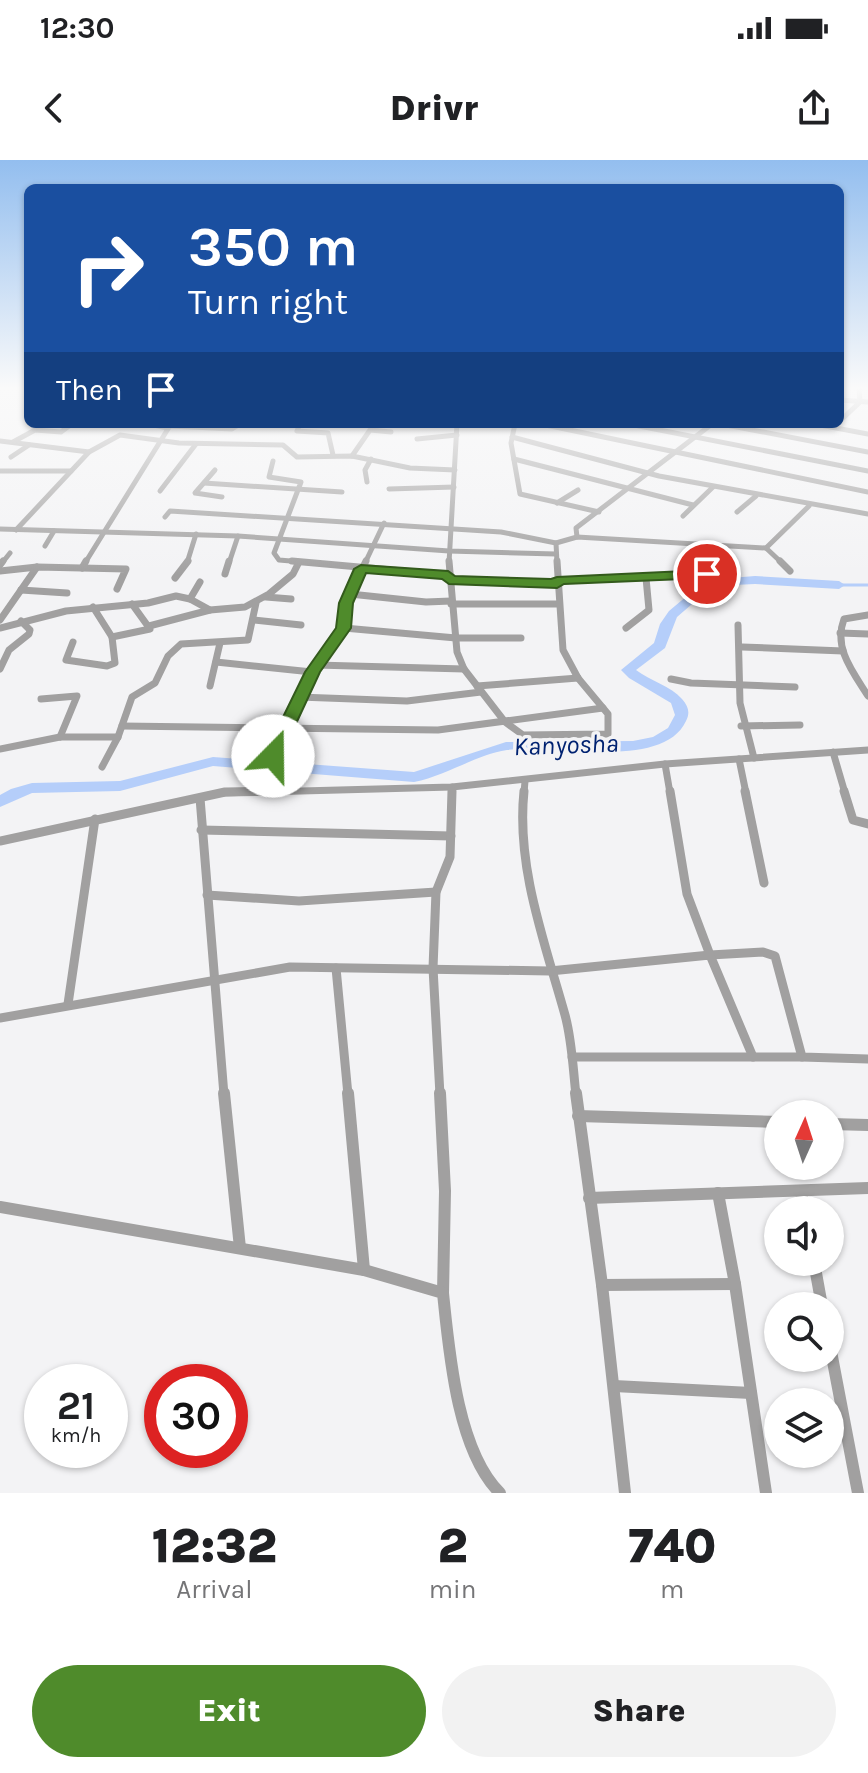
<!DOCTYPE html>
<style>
body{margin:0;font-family:Karla,sans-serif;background:#f2f2f2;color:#202124;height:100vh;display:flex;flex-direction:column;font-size:30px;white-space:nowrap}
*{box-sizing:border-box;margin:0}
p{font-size:26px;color:#757577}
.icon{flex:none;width:44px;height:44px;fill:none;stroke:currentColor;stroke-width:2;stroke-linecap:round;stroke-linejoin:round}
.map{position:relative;height:1333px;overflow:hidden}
.side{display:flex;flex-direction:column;background:#fff;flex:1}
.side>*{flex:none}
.top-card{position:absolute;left:24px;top:24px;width:820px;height:244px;border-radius:12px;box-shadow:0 2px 6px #0004;background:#1a4fa0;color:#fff;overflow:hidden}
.needle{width:52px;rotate:3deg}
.tools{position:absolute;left:764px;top:940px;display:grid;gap:16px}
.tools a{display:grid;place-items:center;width:80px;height:80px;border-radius:50%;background:#fff;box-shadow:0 2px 6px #0004;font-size:40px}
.speed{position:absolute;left:24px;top:1204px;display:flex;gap:16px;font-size:40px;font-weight:700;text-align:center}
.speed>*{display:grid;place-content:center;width:104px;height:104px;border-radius:50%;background:#fff;box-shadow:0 2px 6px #0004;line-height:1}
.speed small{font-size:20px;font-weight:400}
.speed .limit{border:12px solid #d22;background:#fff;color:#111}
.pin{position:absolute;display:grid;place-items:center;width:68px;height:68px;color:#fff;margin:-34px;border:4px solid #fff;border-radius:50%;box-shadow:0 2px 8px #0007}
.me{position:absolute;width:88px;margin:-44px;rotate:22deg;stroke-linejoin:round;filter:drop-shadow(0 0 6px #0008)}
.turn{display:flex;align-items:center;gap:28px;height:168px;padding:0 32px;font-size:36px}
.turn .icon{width:104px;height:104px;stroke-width:2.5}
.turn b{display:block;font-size:56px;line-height:68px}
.then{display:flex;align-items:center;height:76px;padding:0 32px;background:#0003;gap:16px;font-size:30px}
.eta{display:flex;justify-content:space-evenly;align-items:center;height:136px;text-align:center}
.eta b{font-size:48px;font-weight:800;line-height:56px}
.action{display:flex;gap:16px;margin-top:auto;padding:16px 32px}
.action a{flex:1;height:92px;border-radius:48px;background:#4f8b2b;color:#fff;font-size:32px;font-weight:800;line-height:92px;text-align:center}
.action a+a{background:#f2f2f2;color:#202124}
.status{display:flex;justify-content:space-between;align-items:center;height:56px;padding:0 40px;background:#fff;direction:ltr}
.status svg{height:22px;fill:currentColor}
header{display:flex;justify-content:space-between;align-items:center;height:104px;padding:0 32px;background:#fff;font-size:36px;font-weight:800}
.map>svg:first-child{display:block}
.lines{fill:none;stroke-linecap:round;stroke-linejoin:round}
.stream{stroke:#b5cefa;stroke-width:3}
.river{fill:#b5cefa;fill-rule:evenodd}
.minor-far3{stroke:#a1a0a0;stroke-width:5}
.minor-far2{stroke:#a1a0a0;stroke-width:7}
.minor-far1{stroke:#a1a0a0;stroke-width:9}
.minor{stroke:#a1a0a0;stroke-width:12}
.route{fill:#4f8b2b;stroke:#335a1c;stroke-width:2}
.labels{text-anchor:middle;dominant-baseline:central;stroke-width:7;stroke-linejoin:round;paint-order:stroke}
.water-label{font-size:26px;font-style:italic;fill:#002271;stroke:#f3f3f5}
</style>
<div class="status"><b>12:30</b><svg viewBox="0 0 49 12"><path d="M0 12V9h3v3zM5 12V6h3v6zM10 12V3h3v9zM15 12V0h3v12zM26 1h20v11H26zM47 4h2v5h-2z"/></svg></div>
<header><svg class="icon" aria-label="back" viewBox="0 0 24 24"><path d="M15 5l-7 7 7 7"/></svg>Drivr<svg class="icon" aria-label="share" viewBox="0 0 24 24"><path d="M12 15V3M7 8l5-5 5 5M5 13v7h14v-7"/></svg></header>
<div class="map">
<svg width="868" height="1333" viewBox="0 0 868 1333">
<rect width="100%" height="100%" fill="#f3f3f5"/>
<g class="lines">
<path class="stream" d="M 839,425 L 868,425"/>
<path class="river" d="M 755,416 L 839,421 L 845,425 L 839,429 L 755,424 L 713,426 L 677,457 L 665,488 L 636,510 C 650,521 671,526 682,539 C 689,547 690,553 686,561 C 663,611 552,584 507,590 C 475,595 446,616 414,622 L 213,606 L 120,631 L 32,633 L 0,647 L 0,635 L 11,629 L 32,623 L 120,621 L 213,597 L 414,612 L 506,582 L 633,581 L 653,577 L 668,568 L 675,555 L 671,543 L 629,518 L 621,510 L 654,483 L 660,464 L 669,451 L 706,420 Z"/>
<g class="minor-far3">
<path d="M 840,240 L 868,242"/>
<path d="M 840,261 L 860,242 L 859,228"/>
<path d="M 149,264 L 168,268"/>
<path d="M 300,264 L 297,271 L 328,273 L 333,295"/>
<path d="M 515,264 L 511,283 L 520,334 L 599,352"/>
<path d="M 541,264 L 868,332"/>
<path d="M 629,264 L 868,311"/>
<path d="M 721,264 L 868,292"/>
<path d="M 815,264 L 868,274"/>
<path d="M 170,266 L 232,269 L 240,264"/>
<path d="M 512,277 L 659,316 L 868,354"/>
<path d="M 417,279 L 457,275"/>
<path d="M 0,281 L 89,292"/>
<path d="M 13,282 L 35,270 L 61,272 L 69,266"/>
<path d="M 352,296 L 370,270 L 391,272"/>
<path d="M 11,297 L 29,285"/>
<path d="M 514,299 L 693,345"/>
<path d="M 273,301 L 269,317 L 301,322 L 274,393 L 279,400 L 314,403"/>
<path d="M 215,310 L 195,333 L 222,337"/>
<path d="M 0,311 L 71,311"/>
<path d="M 367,322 L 365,310 L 371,299"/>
<path d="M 204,323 L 342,332"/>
<path d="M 389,329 L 454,327"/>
<path d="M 160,331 L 196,284"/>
<path d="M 557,343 L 578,330"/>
<path d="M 737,352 L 756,336"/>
<path d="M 683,356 L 713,327"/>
<path d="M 165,357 L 170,351 L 501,372 L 556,383"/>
<path d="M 0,369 L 238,376 L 449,391 L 556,394"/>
<path d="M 16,370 L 89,292 L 120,275 L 179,283 L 283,285 L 297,297 L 352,296 L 410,308 L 455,310"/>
<path d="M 577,377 L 576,368 L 712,264"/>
<path d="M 706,383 L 707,403"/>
<path d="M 45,386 L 54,371"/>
<path d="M 2,403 L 10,393"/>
<path d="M 85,403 L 171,264"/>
<path d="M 187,403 L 196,374"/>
<path d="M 229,403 L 238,376"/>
<path d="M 365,403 L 384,363"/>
<path d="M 449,403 L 457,264"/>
<path d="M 557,403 L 556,383 L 577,377 L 766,388"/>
<path d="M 782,403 L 766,388 L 809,346"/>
</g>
<g class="minor-far2">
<path d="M 292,401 L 448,415"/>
<path d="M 449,401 L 457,492 L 464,509 L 505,562 L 523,575 L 608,574 L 608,554 L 603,548"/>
<path d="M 780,401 L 790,411"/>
<path d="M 0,405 L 3,401"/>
<path d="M 82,408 L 86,401"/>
<path d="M 0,411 L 37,407 L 126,409 L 117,429"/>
<path d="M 225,414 L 229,401"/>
<path d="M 175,418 L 188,401"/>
<path d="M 449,420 L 557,424"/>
<path d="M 557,421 L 704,415 L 708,412 L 707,401"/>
<path d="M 21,430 L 67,433"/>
<path d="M 350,434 L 426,442 L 451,441"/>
<path d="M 266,437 L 291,439"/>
<path d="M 190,439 L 200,422"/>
<path d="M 451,444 L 559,444"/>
<path d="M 868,455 L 844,459 C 833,488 853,512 868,536"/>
<path d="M 0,460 L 37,407"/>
<path d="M 253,460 L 301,465"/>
<path d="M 738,465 L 740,543 L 754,598"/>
<path d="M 149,466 L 210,450"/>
<path d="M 0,468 L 66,451 L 148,443 L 176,436 L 190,439 L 210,450 L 245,447 L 269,434 L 293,414 L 298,404"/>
<path d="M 344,468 L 456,478 L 521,478"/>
<path d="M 626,468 L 649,450 L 646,418"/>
<path d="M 840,473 L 868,474"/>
<path d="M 112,477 L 150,469 L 132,444"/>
<path d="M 73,482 L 66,500 L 107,506 L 115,503 L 112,477 L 93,447"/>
<path d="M 742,487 L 843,491"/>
<path d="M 216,502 L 312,512"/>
<path d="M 316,505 L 464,509"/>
<path d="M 0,509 L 9,490 L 29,474 L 30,470 L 21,461"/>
<path d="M 671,519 L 691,523 L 795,527"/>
<path d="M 210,526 L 220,483"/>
<path d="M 477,526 L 578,518"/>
<path d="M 299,537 L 407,541 L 481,532"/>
<path d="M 41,539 L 77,536 L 60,577"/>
<path d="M 122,566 L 438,570 L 603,548 L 578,518 L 563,490 L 557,401"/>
<path d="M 741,566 L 800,565"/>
<path d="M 0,589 L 60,577 L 118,577"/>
<path d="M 833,592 L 845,633"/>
<path d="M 273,596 L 316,505 L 344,468 L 350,434 L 366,401"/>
<path d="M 739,599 L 746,633"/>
<path d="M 665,604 L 670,633"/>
<path d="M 102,607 L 118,577 L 132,537 L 155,523 L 168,496 L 181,484 L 248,480 L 256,443"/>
<path d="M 222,633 L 452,627 L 665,604 L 868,590"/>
<path d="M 452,633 L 452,627"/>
<path d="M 524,633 L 525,621"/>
</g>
<g class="minor-far1">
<path d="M 524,631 C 516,707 545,783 565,855 C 572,880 573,909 576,935"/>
<path d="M 670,631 L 687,734 L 710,795 L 763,792 L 775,796 L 802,897 L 868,899"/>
<path d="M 745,631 L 764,723"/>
<path d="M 844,631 L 853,660 L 868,664"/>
<path d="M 200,638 L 224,935"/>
<path d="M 201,670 L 451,676"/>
<path d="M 0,681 L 225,632 L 284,631"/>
<path d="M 207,735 L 299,741 L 436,732"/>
<path d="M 336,808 L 348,935"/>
<path d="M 68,844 L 95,659"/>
<path d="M 0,858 L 290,807 L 550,811 L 710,795 L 753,897"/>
<path d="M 572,897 L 802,897"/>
<path d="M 440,935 L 433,808 L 436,732 L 450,697 L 452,631"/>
</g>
<g class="minor">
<path d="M 224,933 L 240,1088"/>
<path d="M 348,933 L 364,1110"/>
<path d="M 440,933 L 445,1031 L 443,1133"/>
<path d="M 576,933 L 602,1125 L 625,1333"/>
<path d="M 578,956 L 778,962"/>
<path d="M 830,964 L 868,965"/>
<path d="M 801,1031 L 804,1050"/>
<path d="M 718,1033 L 735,1124 L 766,1333"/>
<path d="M 589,1038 L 868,1028"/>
<path d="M 0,1047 L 364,1110 L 443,1133 C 449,1191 457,1291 500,1333"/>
<path d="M 814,1102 L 822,1146"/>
<path d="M 602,1125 L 735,1124"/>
<path d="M 830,1186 L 858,1333"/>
<path d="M 614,1226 L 751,1233"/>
</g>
</g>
<linearGradient id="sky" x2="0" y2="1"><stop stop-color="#93beef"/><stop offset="0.55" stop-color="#fafafa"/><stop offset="1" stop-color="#fafafa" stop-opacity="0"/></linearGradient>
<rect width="868" height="415" fill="url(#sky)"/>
<path class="route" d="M 361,405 L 448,411 L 455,416 L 551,419 L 557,417 L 707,410 L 714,414 L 707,418 L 564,424 L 557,428 L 449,424 L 442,419 L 366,413 L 353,443 L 351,468 L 320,512 L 281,596 L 279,600 L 267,600 L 264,596 L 305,512 L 336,468 L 339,443 L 354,409 Z"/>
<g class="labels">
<g class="water-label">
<text transform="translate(566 585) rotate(-2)">Kanyosha</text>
</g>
</g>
</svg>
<div class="tools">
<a><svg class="needle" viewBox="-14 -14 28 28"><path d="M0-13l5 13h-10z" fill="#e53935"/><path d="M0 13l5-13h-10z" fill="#757577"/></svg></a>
<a><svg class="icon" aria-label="sound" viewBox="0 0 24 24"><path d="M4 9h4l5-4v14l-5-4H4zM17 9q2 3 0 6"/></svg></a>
<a><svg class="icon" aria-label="search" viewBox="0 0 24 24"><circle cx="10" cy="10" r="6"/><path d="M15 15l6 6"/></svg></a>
<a><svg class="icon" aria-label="layers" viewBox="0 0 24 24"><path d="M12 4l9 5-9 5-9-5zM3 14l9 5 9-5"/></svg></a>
</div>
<div class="speed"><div>21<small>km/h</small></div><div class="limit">30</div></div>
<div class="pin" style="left:707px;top:414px;background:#d93025"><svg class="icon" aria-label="arrive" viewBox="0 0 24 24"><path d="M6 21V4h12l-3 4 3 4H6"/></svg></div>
<svg class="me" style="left:273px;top:596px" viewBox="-20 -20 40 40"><circle r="19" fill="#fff"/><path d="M0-13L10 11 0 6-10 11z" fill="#4f8b2b"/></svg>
<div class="top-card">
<div class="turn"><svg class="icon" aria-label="right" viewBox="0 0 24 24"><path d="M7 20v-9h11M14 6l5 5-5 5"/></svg><div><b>350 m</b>Turn right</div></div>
<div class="then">Then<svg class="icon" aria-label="arrive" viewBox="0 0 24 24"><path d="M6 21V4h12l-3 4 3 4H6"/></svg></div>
</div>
</div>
<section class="side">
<div class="eta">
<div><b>12:32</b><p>Arrival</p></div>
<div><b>2</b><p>min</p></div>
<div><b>740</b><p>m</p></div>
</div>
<div class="action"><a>Exit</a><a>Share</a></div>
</section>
